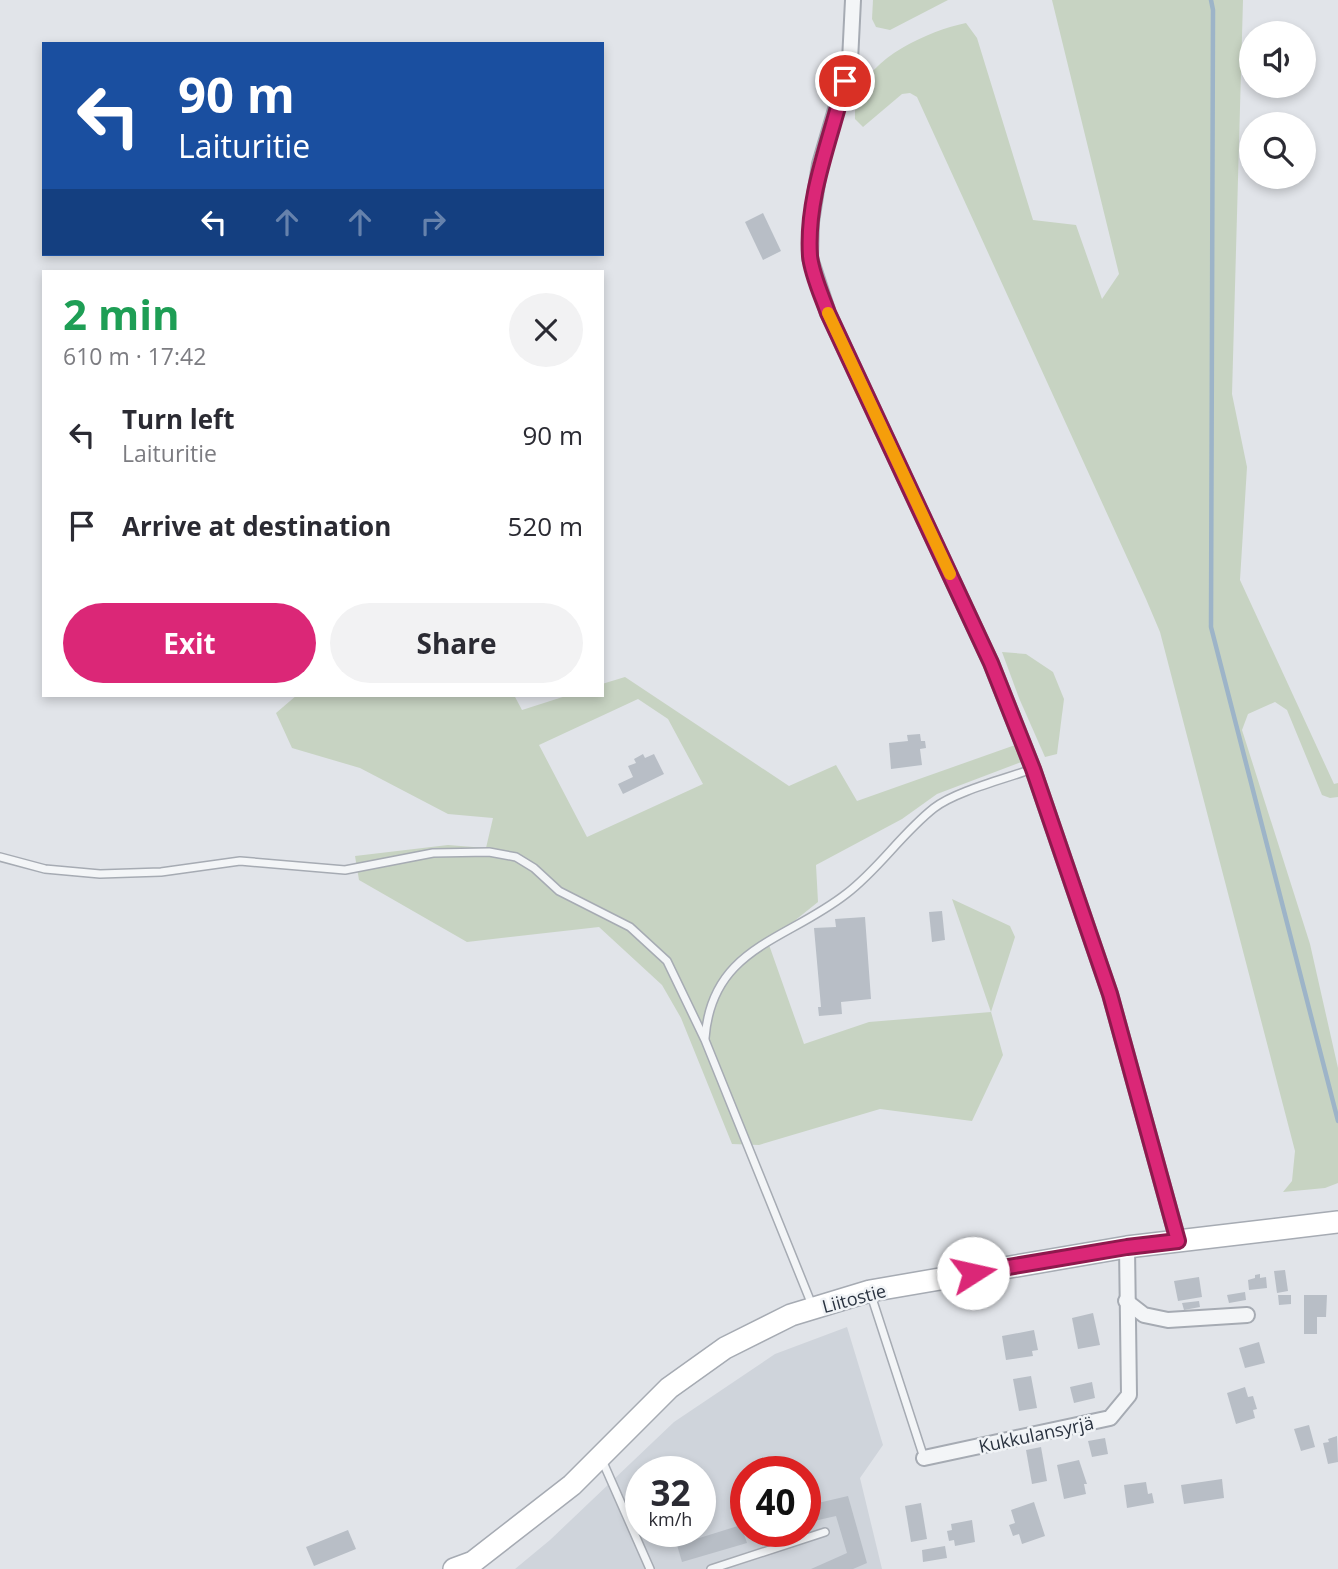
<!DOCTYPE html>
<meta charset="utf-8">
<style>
body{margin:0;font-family:"Open Sans",sans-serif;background:#f2f2f3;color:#2b2b33;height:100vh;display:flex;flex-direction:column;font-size:26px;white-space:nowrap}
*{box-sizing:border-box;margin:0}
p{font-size:23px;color:#7c7c81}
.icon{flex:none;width:38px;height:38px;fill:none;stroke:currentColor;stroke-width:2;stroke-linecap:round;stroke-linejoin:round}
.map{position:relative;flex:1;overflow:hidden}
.sheet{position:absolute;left:42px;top:270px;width:562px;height:427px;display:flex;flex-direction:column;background:#fff;border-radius:0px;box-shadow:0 4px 10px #0003}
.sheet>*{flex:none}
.banner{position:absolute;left:42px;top:42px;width:562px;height:214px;border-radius:0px;box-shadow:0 4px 10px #0003;background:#1a4fa0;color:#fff;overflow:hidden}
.tools{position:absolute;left:1239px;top:21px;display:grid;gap:14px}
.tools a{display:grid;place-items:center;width:77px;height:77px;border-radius:50%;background:#fff;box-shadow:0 4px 10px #0003;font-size:35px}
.speed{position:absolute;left:625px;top:1456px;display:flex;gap:14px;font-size:35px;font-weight:700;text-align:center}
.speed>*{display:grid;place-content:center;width:91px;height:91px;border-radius:50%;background:#fff;box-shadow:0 4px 10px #0003;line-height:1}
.speed small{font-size:18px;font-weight:400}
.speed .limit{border:10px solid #d22;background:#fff;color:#111}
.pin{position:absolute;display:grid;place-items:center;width:60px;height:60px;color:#fff;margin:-30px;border:4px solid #fff;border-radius:50%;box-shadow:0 2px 7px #0007}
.me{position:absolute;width:77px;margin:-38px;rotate:80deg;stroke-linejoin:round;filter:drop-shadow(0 0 5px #0008)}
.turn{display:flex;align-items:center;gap:24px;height:147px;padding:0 21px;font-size:32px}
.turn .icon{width:91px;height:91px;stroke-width:2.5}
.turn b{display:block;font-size:49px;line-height:60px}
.lanes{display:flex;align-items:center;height:66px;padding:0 21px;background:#0003;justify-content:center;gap:35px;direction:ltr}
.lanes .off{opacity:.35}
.round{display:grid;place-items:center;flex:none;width:74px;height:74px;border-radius:37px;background:#f2f2f3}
.headline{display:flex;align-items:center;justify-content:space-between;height:119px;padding:0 21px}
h1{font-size:42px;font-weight:700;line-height:52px;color:#1e9e55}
.action{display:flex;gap:14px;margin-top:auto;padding:14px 21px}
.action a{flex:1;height:80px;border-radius:42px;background:#db2777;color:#fff;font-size:28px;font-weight:700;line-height:80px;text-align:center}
.action a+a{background:#f2f2f3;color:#2b2b33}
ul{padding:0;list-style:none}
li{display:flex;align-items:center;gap:21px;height:91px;padding:0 21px}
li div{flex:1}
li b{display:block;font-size:26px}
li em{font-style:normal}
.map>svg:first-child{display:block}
.built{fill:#cfd4db;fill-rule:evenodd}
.green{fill:#c7d3c2;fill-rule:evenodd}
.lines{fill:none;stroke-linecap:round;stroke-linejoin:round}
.stream{stroke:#9db4c8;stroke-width:4.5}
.building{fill:#b8bec6}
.lane-casing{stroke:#a6abb3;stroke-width:10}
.street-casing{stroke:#a6abb3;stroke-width:18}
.secondary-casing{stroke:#a6abb3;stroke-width:24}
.lane{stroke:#f3f5f7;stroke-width:7}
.street{stroke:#f3f5f7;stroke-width:14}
.secondary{stroke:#fff;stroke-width:21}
.route-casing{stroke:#8e194d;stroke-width:18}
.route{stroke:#db2777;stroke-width:12}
.slow{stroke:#f59e0b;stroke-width:12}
.labels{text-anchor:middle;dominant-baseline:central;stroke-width:5;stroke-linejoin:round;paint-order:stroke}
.street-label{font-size:18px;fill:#2a3340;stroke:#f0f3f6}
</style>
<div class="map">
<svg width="1338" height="1569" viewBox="0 0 1338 1569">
<rect width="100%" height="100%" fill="#e1e4e9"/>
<path class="built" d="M 847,1327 L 883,1445 L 860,1478 L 882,1569 L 515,1569 L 550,1540 L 674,1422 L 775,1354 ZM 640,1472 L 700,1472 L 700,1531 L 640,1531 ZM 746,1472 L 805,1472 L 805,1531 L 746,1531 Z"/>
<g class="green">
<path d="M 873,0 L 948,0 L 890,30 L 876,27 L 872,19 Z"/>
<path d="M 1052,0 L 1243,0 L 1232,394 L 1247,467 L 1240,580 L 1334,784 L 1338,783 L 1338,797 L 1330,798 L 1322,795 L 1287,710 L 1275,702 L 1248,714 L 1242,730 L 1310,944 L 1338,1068 L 1338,1183 L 1325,1188 L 1283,1192 L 1292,1181 L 1295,1151 L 1160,632 L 1146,599 L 917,97 L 910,93 L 902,94 L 863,127 L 855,119 C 855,112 855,103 857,97 C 870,57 928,31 966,23 L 977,38 L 1033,220 L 1076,225 L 1102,299 L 1119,274 Z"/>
<path d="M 1002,652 L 1026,654 L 1053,672 L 1064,699 L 1057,754 L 1045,757 L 1019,698 Z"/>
<path d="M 625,677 L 789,786 L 836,765 L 857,801 L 1018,744 L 1024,761 L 937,794 L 902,819 L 816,865 L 818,902 L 768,942 L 804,1044 L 869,1022 L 991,1012 L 952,899 L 1010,926 L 1015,937 L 991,1012 L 1003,1055 L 972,1121 L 880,1109 L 759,1145 L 732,1144 L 681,1018 L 662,985 L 599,927 L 467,942 L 359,880 L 355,856 L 448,845 L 486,848 L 493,818 L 448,814 L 360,768 L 292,748 L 276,713 L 297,695 L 514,695 L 522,710 L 569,695 L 602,695 L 602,684 ZM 638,699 L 668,719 L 703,784 L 587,837 L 539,745 Z"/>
</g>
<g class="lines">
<path class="stream" d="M 1211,0 L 1213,10 L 1211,627 L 1338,1121"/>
</g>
<g class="building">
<path d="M 763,213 L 781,251 L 763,260 L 745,222 Z"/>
<path d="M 920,734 L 921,741 L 925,741 L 926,748 L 920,749 L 922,765 L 891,769 L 889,743 L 908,741 L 907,735 Z"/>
<path d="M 643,754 L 645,758 L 654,754 L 664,774 L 623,794 L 618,784 L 633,777 L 628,766 L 636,763 L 634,759 Z"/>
<path d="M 942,911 L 945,940 L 932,942 L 929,912 Z"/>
<path d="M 865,917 L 871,999 L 841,1002 L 842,1014 L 819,1016 L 818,1007 L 821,1007 L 814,928 L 836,927 L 835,919 Z"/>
<path d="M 1285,1270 L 1288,1291 L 1277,1293 L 1274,1271 Z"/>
<path d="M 1260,1274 L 1260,1278 L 1266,1277 L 1267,1288 L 1249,1290 L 1248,1280 L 1255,1278 L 1255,1275 Z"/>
<path d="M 1199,1277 L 1202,1297 L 1178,1301 L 1174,1281 Z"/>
<path d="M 1245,1292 L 1246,1300 L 1229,1303 L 1227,1295 Z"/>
<path d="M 1278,1295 L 1291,1295 L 1291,1304 L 1279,1305 Z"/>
<path d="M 1304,1295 L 1327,1295 L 1326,1317 L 1317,1317 L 1317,1334 L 1304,1334 Z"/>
<path d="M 1199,1301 L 1200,1307 L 1184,1310 L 1182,1303 Z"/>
<path d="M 1093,1313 L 1100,1345 L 1078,1349 L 1072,1318 Z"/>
<path d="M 1034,1330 L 1038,1350 L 1032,1351 L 1033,1356 L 1006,1360 L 1002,1336 Z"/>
<path d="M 1259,1342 L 1265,1363 L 1245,1368 L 1239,1348 Z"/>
<path d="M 1031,1376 L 1037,1408 L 1019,1411 L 1013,1379 Z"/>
<path d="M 1092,1382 L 1095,1398 L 1074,1403 L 1070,1387 Z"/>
<path d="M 1245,1387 L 1248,1397 L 1253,1396 L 1257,1409 L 1253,1410 L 1255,1418 L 1236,1424 L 1227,1393 Z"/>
<path d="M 1309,1425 L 1315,1447 L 1301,1451 L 1294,1429 Z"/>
<path d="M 1337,1436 L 1338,1462 L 1328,1464 L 1323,1443 L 1329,1442 L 1328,1439 Z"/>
<path d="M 1105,1438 L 1108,1454 L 1092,1457 L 1088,1441 Z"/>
<path d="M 1041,1447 L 1047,1481 L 1032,1484 L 1026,1450 Z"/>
<path d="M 1079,1460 L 1087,1484 L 1084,1484 L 1086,1494 L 1064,1499 L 1057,1465 Z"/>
<path d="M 1222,1479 L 1224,1498 L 1184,1504 L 1181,1485 Z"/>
<path d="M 1146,1482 L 1148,1494 L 1152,1493 L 1154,1503 L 1127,1508 L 1124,1485 Z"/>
<path d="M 848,1496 L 867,1563 L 853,1569 L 811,1569 L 847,1553 L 836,1516 L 805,1523 L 805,1506 Z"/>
<path d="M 1034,1502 L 1045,1536 L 1022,1544 L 1019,1534 L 1013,1536 L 1009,1525 L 1015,1523 L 1011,1510 Z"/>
<path d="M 921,1503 L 927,1539 L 911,1542 L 905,1506 Z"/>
<path d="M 972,1520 L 975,1542 L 955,1546 L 954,1540 L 949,1541 L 947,1531 L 952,1530 L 951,1524 Z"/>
<path d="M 741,1525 L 747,1543 L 682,1562 L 677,1545 Z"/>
<path d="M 348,1530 L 356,1549 L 314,1566 L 306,1547 Z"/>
<path d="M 746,1531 L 768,1531 L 768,1532 L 747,1537 Z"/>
<path d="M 945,1546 L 947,1558 L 923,1562 L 922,1550 Z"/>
</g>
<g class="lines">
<g class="lane-casing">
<g id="lane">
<path d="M 0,857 L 45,869 L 100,874 L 161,872 L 240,861 L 345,870 L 433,853 L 489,852 L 516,857 L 534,868 L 559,891 L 630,927 L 667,961 L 705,1040 L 812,1305"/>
<path d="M 705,1038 C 712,947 786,941 846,894 C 879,869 901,834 934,808 C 956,791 1005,779 1032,769"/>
<path d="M 870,1292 L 924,1458"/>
<path d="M 602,1460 L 650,1569"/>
<path d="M 711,1569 L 825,1532"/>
</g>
</g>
<g class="street-casing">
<g id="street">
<path d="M 853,0 L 850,61 L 820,164 L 811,222 L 810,258 L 828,313 L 991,663 L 1033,769 L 1110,994 L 1178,1241"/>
<path d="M 1126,1301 L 1144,1315 L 1168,1320 L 1247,1315"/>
<path d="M 924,1458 L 1110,1418 L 1129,1395 L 1127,1247"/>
</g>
</g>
<g class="secondary-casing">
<path id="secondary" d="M 454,1569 L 473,1562 L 572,1485 L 669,1388 L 725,1348 L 791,1315 L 870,1291 L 1127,1247 L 1338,1222"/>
</g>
<use href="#lane" class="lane"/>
<use href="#street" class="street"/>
<use href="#secondary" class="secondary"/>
</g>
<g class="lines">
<g class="route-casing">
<path id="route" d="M 845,81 C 831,139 806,196 810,256 C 812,275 822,296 828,313 L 991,663 L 1033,769 L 1110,994 L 1178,1241 L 1127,1247 L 973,1273"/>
</g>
<use href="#route" class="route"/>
<path class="slow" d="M 828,313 L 950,574"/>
</g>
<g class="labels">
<g class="street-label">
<text transform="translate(854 1298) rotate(-15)">Liitostie</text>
<text transform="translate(1036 1434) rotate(-12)">Kukkulansyrjä</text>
</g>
</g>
</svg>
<div class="tools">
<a><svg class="icon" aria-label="sound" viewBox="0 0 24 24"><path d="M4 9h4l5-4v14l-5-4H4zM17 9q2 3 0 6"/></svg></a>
<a><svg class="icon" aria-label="search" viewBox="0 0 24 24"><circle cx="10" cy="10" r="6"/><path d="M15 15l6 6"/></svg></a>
</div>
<div class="speed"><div>32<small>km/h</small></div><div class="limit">40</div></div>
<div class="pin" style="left:845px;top:81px;background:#d93025"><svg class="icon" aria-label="arrive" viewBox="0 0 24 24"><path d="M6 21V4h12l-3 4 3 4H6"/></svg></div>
<svg class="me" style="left:973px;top:1273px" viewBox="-20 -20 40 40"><circle r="19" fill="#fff"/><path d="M0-13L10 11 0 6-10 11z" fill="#db2777"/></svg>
<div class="banner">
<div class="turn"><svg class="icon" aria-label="left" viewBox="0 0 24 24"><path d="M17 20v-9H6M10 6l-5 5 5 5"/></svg><div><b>90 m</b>Laituritie</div></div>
<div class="lanes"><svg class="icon" aria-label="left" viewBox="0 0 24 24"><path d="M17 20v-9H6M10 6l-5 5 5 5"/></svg><svg class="icon off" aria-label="ahead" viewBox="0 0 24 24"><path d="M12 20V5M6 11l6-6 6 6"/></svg><svg class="icon off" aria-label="ahead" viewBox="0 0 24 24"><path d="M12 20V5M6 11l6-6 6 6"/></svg><svg class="icon off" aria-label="right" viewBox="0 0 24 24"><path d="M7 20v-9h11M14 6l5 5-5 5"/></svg></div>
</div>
<section class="sheet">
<div class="headline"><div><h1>2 min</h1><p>610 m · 17:42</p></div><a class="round"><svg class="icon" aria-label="close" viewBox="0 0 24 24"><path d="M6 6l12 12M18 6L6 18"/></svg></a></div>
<ul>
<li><svg class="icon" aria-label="left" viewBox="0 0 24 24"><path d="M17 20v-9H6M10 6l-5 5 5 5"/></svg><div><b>Turn left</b><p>Laituritie</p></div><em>90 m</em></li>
<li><svg class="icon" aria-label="arrive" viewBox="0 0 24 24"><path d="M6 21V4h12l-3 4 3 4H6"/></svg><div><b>Arrive at destination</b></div><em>520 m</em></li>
</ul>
<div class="action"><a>Exit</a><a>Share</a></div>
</section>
</div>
